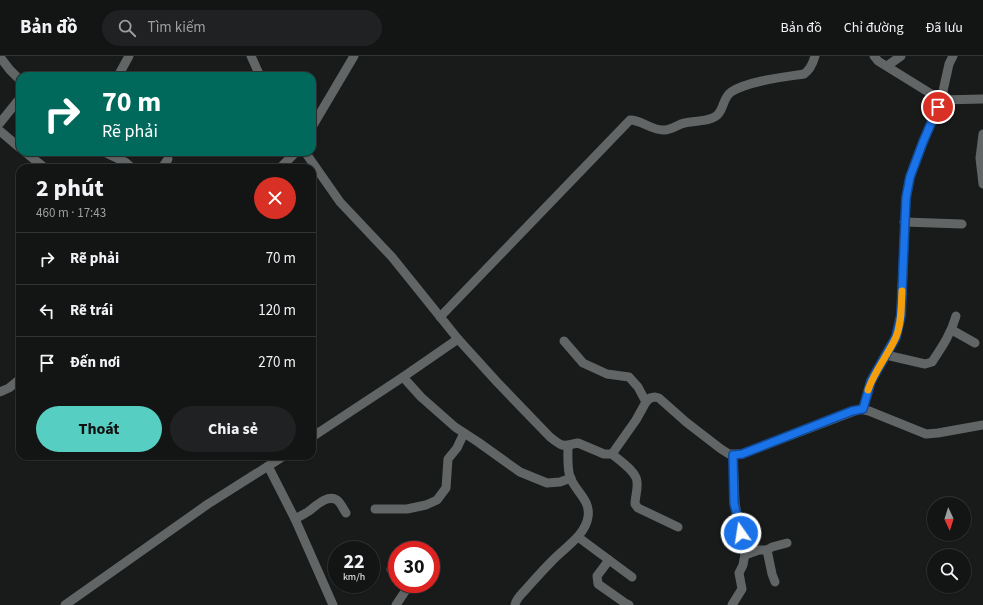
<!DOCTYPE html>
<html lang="vi">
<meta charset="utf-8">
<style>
body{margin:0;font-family:"Source Sans 3",sans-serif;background:#202122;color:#f1f3f6;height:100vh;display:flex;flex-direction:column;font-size:15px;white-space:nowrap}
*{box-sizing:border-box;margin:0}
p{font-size:13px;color:#9d9ea0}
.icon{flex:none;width:22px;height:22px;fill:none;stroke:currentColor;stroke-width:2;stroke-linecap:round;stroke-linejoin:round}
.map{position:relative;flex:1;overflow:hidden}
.details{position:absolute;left:16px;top:108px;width:300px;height:296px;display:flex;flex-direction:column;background:#131414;border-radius:12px;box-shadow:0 1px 3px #0004,0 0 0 1px #323334}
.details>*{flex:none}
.top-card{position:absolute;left:16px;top:16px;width:300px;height:84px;border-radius:12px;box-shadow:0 1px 3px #0004,0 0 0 1px #323334;background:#00695c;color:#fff;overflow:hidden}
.needle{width:26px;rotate:176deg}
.buttons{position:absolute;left:927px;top:441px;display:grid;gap:8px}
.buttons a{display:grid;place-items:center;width:44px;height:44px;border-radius:50%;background:#131414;box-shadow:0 1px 3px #0004,0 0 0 1px #323334;font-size:20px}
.speed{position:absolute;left:328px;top:485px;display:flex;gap:8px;font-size:20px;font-weight:700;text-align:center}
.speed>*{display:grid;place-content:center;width:52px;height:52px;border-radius:50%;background:#131414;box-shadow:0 1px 3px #0004,0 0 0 1px #323334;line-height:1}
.speed small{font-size:10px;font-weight:400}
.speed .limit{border:6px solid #d22;background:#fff;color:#111}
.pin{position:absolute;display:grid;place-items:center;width:34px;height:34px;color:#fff;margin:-17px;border:2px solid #fff;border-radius:50%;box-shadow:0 1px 4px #0007}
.me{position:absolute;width:44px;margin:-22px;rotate:347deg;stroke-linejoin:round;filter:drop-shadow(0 0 3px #0008)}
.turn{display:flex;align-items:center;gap:14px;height:84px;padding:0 20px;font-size:18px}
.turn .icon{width:52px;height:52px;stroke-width:2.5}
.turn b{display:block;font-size:28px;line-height:34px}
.round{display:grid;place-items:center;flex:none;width:42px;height:42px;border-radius:21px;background:#202122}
.overview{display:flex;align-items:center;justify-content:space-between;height:68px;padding:0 20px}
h1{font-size:24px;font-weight:700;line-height:30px}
.cta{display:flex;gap:8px;margin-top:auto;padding:8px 20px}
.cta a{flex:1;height:46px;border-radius:24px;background:#57cec2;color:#111;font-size:16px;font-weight:700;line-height:46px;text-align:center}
.cta a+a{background:#202122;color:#f1f3f6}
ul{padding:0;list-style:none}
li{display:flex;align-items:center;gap:12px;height:52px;padding:0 20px;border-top:1px solid #323334}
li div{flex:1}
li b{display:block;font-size:15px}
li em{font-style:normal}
header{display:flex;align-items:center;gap:24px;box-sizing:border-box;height:56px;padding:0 20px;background:#131414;border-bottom:1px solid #323334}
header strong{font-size:19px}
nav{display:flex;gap:22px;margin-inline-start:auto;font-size:14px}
.search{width:280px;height:36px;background:#202122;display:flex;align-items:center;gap:10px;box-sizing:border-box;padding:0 14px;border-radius:22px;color:#9d9ea0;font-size:15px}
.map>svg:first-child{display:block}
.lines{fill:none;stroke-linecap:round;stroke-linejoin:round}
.street{stroke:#626565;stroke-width:9}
.route-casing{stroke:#114b97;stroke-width:10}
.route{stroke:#1a73e8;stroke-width:7}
.slow{stroke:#f59e0b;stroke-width:7}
</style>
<header>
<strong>Bản đồ</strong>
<div class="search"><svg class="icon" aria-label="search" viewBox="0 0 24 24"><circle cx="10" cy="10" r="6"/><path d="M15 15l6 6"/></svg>Tìm kiếm</div>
<nav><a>Bản đồ</a><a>Chỉ đường</a><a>Đã lưu</a></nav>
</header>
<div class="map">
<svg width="983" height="549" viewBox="0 0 983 549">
<rect width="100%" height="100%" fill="#191b1b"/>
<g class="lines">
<g class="street">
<path d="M 251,0 L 260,20"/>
<path d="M 874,0 L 878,5 L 941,44 L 949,8 L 953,0"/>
<path d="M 0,1 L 10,14 L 20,24"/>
<path d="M 887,10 L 901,0"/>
<path d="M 118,20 L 129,0"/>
<path d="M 0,67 L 20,42"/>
<path d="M 312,71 L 354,0"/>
<path d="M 0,75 L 20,92"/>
<path d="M 983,78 L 980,102 L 983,128"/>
<path d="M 25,96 L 45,112"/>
<path d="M 104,96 L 125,106 L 132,112"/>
<path d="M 305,96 L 340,146 L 392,201 L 458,283 L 497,326 L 550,381 C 564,392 562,390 578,387 L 604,398 L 612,398 L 636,364 L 646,346 L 650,342 L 655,341 L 659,342 L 686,366 L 721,393 L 729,398 L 742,398 L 860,353 L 869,355 L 926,378 L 938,377 L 983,369"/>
<path d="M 162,112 L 168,103"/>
<path d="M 280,112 L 296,96"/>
<path d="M 904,166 L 962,168"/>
<path d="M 440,261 L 630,64 C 642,64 652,75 664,74 C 671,74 676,70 681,68 C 691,64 713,67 719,57 C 724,51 723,42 731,36 C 748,25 784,21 804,18 C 810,14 813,7 815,0"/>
<path d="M 952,274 L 975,287"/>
<path d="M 564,285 L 583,307 L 607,318 L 629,321 L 638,331 L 646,346"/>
<path d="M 886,299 L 925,308 L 932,306 C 942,291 951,278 956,260"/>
<path d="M 403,321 L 421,341 L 455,371 L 478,386 L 520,416 L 547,427 L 560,426 L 571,422"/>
<path d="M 0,336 L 9,332 L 20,323"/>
<path d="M 863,353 L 871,325 L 896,281 L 901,259 L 906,142 L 910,121 L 923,86 L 941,44 L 983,43"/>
<path d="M 312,381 L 403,321 L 458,283"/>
<path d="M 612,398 C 619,404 637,416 637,426 C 638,433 635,441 635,448 L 638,452 L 678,471"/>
<path d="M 268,410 L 295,463 L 333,549"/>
<path d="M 375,453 L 407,453 L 426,449 L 437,444 L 446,432 L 448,403 L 457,392 L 464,377"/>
<path d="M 295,463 C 300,460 305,458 309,455 C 316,450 327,438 337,444 C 341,447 343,453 346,457"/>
<path d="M 578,481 L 632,521"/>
<path d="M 767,494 L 772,518 L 775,526"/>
<path d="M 745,499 L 759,494 L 767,494 L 772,491 L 787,487"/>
<path d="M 609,504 L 597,520 L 598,528 L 625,547 L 629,549"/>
<path d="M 391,513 L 397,517"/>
<path d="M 65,549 L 208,448 L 284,400"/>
<path d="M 396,549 L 410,528"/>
<path d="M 515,549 C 516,542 523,537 527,532 C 535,523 543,514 552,505 C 564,492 585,480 588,461 C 591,444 575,435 570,421 C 567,411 568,400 568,390"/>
<path d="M 732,549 L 742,533 L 739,517 L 743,509 L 745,498 L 735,447 L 733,399"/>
</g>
</g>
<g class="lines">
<g class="route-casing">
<path id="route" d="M 741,477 L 734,447 L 733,399 L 742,398 L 852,355 L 863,353 L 871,325 L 896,281 L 901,259 L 906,142 L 910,121 L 923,86 L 938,51"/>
</g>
<use href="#route" class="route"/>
<path class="slow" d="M 868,334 C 875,314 888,299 896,281 C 902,267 901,250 902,235"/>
</g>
</svg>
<div class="buttons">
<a><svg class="needle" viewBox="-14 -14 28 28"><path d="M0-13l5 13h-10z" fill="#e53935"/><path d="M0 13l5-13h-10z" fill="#9d9ea0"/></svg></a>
<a><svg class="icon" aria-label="search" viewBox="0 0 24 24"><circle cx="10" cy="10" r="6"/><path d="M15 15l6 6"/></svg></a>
</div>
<div class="speed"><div>22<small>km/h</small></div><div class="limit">30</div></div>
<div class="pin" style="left:938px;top:51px;background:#d93025"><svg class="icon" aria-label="arrive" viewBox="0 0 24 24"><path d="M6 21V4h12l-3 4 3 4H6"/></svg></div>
<svg class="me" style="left:741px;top:477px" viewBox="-20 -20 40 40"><circle r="17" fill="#1a73e8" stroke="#fff" stroke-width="3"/><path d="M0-11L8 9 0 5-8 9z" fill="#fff"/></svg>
<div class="top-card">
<div class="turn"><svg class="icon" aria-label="right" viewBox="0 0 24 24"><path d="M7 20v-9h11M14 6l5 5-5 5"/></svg><div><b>70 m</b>Rẽ phải</div></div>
</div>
<section class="details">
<div class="overview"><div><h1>2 phút</h1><p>460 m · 17:43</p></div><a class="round" style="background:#d93025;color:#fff"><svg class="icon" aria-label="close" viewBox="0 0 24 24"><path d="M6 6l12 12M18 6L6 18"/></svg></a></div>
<ul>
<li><svg class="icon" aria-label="right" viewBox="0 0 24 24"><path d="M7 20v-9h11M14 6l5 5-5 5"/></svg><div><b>Rẽ phải</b></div><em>70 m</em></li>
<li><svg class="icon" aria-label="left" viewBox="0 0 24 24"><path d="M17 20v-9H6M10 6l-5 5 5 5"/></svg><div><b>Rẽ trái</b></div><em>120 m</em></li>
<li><svg class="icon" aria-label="arrive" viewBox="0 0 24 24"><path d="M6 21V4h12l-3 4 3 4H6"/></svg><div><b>Đến nơi</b></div><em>270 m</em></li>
</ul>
<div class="cta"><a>Thoát</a><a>Chia sẻ</a></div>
</section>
</div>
